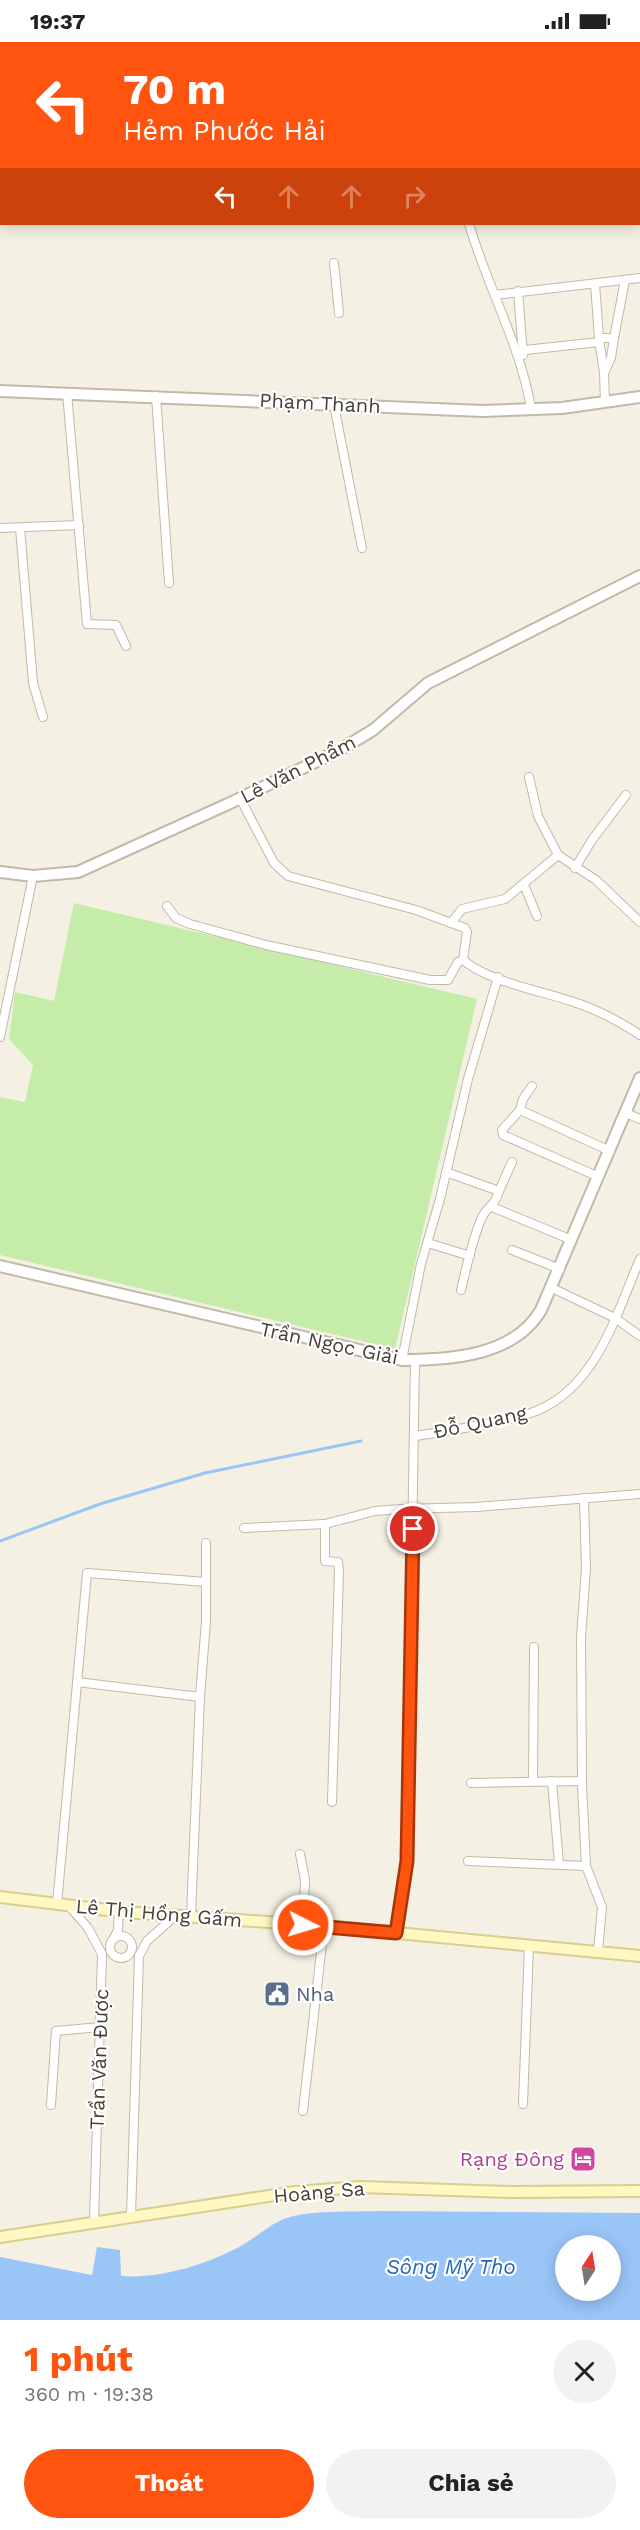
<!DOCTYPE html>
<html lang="vi">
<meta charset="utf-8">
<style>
body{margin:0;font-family:"Work Sans",sans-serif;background:#f2f2f2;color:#222;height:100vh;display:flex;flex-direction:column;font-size:22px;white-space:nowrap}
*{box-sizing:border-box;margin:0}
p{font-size:20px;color:#767676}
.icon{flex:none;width:33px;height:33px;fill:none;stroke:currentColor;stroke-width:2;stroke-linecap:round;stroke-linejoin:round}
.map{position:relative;height:2278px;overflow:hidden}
.sheet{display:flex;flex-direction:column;background:#fff;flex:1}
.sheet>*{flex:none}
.hud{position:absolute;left:0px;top:0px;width:640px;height:183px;box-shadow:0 3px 15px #0003;background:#ff5310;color:#fff;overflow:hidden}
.needle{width:39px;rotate:12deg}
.buttons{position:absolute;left:555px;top:2193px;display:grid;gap:12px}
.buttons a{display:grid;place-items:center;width:66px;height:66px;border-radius:50%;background:#fff;box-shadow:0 3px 15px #0003;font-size:30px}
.pin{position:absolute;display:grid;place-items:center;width:51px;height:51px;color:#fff;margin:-26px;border:3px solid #fff;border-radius:50%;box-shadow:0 2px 6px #0007}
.me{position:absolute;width:66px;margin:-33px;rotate:95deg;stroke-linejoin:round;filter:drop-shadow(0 0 4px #0008)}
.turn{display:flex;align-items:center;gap:21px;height:126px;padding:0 24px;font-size:27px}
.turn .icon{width:78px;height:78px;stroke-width:2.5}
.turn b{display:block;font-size:42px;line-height:51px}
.lanes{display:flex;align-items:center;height:57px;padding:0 24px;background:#0003;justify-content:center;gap:30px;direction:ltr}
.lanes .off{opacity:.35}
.round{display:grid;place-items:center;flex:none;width:63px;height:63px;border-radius:32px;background:#f2f2f2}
.head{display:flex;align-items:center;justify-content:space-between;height:102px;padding:0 24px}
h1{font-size:36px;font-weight:700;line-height:45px;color:#ff5310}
.primary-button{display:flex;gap:12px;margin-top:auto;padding:12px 24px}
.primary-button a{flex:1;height:69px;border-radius:36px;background:#ff5310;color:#fff;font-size:24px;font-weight:700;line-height:69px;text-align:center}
.primary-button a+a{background:#f2f2f2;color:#222}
.status{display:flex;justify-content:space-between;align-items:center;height:42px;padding:0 30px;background:#fff;direction:ltr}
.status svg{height:16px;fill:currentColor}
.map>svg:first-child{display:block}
.green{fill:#c5eca8}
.water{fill:#9ac5f7;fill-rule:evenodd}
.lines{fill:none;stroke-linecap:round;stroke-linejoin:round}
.stream{stroke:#9ac5f7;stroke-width:3}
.minor-casing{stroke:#c0baa6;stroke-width:10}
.tertiary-casing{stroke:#c0baa6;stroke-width:14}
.secondary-casing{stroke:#d8cf8f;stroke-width:14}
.minor{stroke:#fff;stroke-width:8}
.tertiary{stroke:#fff;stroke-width:10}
.secondary{stroke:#fff8c3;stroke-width:10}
.route-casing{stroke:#a6360a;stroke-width:15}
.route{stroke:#ff5310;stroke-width:10}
.labels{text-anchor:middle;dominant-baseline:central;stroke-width:4.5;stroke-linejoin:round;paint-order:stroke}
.street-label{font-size:20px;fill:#464133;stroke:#fff}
.service-label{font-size:20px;fill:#4e5e75;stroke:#fff;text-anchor:start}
.hotel-label{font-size:20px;fill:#b23c85;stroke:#fff;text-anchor:end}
.water-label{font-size:21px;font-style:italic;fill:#2367bc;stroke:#fff}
</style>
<div class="status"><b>19:37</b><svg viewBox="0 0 49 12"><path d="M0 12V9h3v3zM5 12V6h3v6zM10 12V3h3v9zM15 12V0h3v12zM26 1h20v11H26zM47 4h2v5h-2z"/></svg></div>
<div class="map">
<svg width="640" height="2278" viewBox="0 0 640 2278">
<rect width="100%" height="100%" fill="#f4f1e4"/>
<path class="green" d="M 74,861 L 477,957 L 395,1307 L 0,1213 L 0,1055 L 25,1060 L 33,1023 L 9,997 L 15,950 L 54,959 Z"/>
<path class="water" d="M 376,2169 L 640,2171 L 640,2278 L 0,2278 L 0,2215 L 92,2233 L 97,2205 L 120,2208 L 121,2234 C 161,2237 205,2223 241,2204 C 255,2196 269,2183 284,2177 C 306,2168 352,2170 376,2169 ZM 566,2204 L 610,2204 L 610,2248 L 566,2248 Z"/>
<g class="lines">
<path class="stream" d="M 0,1499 L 100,1462 L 205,1431 L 361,1399"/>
<g class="minor-casing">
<g id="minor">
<path d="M 639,152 L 640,155"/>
<path d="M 469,182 C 487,244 520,302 531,366"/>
<path d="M 334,221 L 339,271"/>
<path d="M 595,242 L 599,296 L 614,296 L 625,238"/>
<path d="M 518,249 L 523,313"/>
<path d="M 495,253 L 640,236"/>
<path d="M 599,297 L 604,331 L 605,359"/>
<path d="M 516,309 L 599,300"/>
<path d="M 604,331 L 611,316 L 614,296"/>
<path d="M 67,351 L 87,582 L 116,583 L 126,604"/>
<path d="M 156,354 L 169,541"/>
<path d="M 334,363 L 362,506"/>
<path d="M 0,486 L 79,483"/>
<path d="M 20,486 L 33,641 L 43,675"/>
<path d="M 529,735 L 538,774 L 558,813 L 596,838 L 640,880"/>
<path d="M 575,826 L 592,798 L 626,753"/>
<path d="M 524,843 L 537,874"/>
<path d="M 167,864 L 176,876 L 190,882 L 266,903 L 430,938 L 448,938 L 458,920 L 463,918 L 467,890 L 465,886 L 416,868 L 288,834 L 274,821 L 240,756"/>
<path d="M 451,881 L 462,867 L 505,857 L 558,813"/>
<path d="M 463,918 C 489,940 542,949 574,960 C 598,968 619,979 640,993"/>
<path d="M 0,995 L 33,834"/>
<path d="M 520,1068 L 523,1057 L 532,1044"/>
<path d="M 626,1071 L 640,1077"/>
<path d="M 446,1130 L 499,1149 L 512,1120"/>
<path d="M 599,1135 L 503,1093 L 502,1088 L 520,1068 L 610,1109"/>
<path d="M 492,1165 L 572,1198"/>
<path d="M 428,1201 L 470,1214"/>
<path d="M 512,1208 L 560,1227"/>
<path d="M 552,1246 L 615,1276 L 640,1294"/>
<path d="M 461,1248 C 467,1224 472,1198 482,1175 C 488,1163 494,1166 499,1149"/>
<path d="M 402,1318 L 421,1222 L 440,1157 L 468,1037 L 498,935"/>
<path d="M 415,1394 C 452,1388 491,1383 528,1372 C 595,1351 615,1275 640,1217"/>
<path d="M 584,1456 L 586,1526 L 581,1595 L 582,1743 L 586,1824 L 602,1865 L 598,1909"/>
<path d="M 325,1482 L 325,1519 L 338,1520 L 339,1529 L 332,1760"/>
<path d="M 244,1486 L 325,1482 L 375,1469 L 402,1467 L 476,1465 L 640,1452"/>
<path d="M 77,1640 L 200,1655"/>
<path d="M 533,1739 L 534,1605"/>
<path d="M 552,1739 L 559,1822"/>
<path d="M 471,1741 L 582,1739"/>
<path d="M 300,1812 L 305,1838 L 303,1883"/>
<path d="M 468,1819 L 586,1824"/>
<path d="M 57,1862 L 87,1531 L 206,1540"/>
<path d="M 70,1865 L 88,1886 L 102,1912 L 94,2180"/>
<path d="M 191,1874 L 200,1655 L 206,1579 L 206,1501"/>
<path d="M 396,1891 L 407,1819 L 415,1318"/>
<circle cx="121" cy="1905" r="11"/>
<path d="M 114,1896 L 118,1888 L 119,1870"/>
<path d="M 523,2062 L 529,1904"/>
<path d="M 51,2063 L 56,1989 L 100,1985"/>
<path d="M 303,2069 L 324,1884"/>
<path d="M 131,2175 L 139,1914 L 147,1899 L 176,1873"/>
</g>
</g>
<g class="tertiary-casing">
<g id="tertiary">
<path d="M 0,349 L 483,369 L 562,366 L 640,355"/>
<path d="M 0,830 L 33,834 L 78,830 L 228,762 L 340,708 L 373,688 L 428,641 L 640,534"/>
<path d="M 0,1224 L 402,1318 C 451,1318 514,1314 541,1268 L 640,1036"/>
</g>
</g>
<g class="secondary-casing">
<g id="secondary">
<path d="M 0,1855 L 124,1870 L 324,1884 L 640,1914"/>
<path d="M 0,2195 L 295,2150 L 360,2145 L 513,2150 L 640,2149"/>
</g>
</g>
<use href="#minor" class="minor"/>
<use href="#tertiary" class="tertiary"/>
<use href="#secondary" class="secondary"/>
</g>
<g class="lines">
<g class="route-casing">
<path id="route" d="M 303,1883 L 396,1891 L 407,1819 L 413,1487"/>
</g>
<use href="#route" class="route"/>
</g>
<defs>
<g id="civic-square" transform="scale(1.35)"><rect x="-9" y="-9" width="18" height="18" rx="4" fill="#5c6f8a" stroke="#fff"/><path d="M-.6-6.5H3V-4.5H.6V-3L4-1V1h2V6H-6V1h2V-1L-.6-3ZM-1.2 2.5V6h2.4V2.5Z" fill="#fff"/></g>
<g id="hotel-square" transform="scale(1.35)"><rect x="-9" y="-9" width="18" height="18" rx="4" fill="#d1479c" stroke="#fff"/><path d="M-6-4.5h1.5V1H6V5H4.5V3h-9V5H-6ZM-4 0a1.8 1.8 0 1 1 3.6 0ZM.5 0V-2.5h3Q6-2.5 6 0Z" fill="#fff"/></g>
</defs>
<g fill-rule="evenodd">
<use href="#civic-square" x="277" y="1952"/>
<use href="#hotel-square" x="583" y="2117"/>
</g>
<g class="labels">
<g class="street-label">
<text transform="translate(320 361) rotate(3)">Phạm Thanh</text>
<text transform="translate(298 727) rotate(-27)">Lê Văn Phẩm</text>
<text transform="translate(329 1301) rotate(12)">Trần Ngọc Giải</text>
<text transform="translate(480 1380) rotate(-12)">Đỗ Quang</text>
<text transform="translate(159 1871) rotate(5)">Lê Thị Hồng Gấm</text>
<text transform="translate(99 2017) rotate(-88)">Trần Văn Được</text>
<text transform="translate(319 2150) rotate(-5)">Hoàng Sa</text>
</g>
<g class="service-label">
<text x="296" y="1952">Nha</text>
</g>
<g class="hotel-label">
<text x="564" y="2117">Rạng Đông</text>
</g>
<g class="water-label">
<text x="451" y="2224">Sông Mỹ Tho</text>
</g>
</g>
</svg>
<div class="buttons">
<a><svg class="needle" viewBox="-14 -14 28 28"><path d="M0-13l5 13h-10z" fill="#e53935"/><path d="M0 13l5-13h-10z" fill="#767676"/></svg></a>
</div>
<div class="pin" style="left:413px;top:1487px;background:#d93025"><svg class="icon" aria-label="arrive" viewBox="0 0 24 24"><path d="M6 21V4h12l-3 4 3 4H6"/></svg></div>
<svg class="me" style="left:303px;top:1883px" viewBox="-20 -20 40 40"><circle r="17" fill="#ff5310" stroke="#fff" stroke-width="3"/><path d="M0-11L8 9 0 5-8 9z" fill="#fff"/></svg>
<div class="hud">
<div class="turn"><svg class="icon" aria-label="left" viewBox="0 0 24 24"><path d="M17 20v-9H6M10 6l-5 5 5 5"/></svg><div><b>70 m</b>Hẻm Phước Hải</div></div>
<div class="lanes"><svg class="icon" aria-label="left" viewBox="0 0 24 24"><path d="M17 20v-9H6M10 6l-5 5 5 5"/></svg><svg class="icon off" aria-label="ahead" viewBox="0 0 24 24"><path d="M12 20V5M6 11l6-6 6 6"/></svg><svg class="icon off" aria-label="ahead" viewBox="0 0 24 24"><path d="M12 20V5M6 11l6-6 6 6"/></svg><svg class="icon off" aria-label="right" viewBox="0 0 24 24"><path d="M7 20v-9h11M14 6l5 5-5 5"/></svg></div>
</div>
</div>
<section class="sheet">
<div class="head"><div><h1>1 phút</h1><p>360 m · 19:38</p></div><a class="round"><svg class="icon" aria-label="close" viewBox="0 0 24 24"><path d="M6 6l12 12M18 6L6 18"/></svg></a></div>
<div class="primary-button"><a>Thoát</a><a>Chia sẻ</a></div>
</section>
